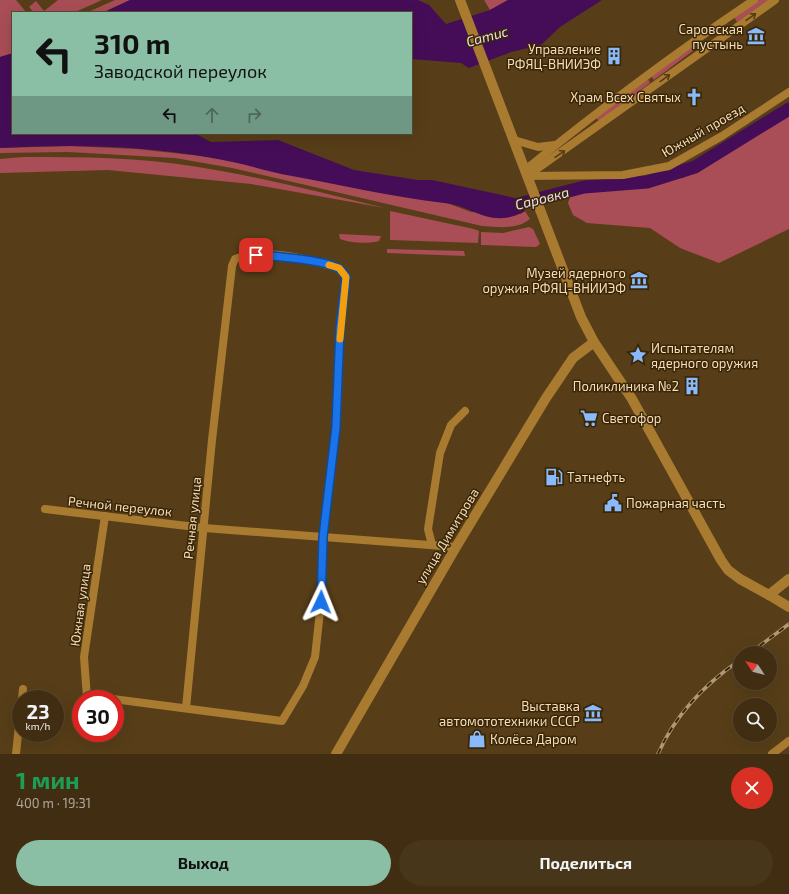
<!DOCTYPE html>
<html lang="ru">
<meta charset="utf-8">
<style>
body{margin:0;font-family:"Exo 2",sans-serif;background:#48361b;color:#f1f3f6;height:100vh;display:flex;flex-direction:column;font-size:15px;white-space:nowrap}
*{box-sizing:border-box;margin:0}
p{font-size:13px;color:#aea89f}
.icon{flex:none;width:22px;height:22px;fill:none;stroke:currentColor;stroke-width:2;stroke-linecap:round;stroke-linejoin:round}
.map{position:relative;height:754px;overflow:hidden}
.details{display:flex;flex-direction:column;background:#412e12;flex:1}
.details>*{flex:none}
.banner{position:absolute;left:12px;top:12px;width:400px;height:122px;border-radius:0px;box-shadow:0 4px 16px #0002,0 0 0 1px #5a4a32;background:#8abfa5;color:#111;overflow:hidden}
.needle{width:26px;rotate:305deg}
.controls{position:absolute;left:733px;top:646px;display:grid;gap:8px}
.controls a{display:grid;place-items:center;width:44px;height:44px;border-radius:50%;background:#412e12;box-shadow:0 4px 16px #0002,0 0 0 1px #5a4a32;font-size:20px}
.speed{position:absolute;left:12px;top:690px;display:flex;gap:8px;font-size:20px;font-weight:700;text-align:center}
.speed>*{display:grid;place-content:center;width:52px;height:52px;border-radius:50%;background:#412e12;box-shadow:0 4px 16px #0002,0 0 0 1px #5a4a32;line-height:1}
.speed small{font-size:10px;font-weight:400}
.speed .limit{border:6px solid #d22;background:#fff;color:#111}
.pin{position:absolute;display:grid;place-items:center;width:34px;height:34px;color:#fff;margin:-17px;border-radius:8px;box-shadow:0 2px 6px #0006}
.me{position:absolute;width:44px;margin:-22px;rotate:2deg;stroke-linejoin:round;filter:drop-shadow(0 0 3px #0008)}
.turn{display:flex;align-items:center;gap:14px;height:84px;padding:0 16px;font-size:18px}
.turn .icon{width:52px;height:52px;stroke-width:2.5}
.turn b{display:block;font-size:28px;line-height:34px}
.lanes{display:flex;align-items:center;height:38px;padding:0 16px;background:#0003;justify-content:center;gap:20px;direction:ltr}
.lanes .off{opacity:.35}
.round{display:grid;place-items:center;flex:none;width:42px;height:42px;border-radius:21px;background:#48361b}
.headline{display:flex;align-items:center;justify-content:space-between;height:68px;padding:0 16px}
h1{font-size:24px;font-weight:700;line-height:30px;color:#1e9e55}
.button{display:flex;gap:8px;margin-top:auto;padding:8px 16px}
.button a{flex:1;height:46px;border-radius:24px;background:#8abfa5;color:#111;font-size:16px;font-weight:700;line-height:46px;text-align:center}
.button a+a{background:#48361b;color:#f1f3f6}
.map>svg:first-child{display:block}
.green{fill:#a94d56}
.water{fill:#450d58}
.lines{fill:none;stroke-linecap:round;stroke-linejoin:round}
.river{stroke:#450d58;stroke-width:13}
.minor{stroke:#a97b31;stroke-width:8}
.tertiary{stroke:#a97b31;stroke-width:10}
.secondary{stroke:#a97b31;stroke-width:10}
.rail-casing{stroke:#b29975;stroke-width:3.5}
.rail{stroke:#392606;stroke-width:2;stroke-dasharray:6;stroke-linecap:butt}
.oneway{stroke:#553b11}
.route-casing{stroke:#114b97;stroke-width:10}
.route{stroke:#1a73e8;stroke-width:7}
.slow{stroke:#f59e0b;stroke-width:7}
.labels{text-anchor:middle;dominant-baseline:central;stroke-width:3;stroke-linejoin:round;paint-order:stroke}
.poi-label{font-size:13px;fill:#f6ddbb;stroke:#392606;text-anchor:end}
.street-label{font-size:13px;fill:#f6ddbb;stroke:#392606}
.water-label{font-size:14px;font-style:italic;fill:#ecddf2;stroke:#392606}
</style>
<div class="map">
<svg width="789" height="754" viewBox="0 0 789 754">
<rect width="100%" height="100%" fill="#573e18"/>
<g class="green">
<path d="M 0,0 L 16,0 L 27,13 L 13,13 L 13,53 L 0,57 Z"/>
<path d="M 58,0 L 102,0 L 73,13 L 34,13 L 29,7 L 36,1 L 44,11 Z"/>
<path d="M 115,0 L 130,0 L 102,13 L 86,13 Z"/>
<path d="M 484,0 L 508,0 L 490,10 Z"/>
<path d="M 759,0 L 769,0 L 737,22 L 734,17 Z"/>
<path d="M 695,44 L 698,47 L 654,80 L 651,76 Z"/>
<path d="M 648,79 L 650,83 L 599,121 L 596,118 Z"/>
<path d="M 789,116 L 789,229 L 719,263 L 680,248 L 650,228 L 587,223 L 573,215 L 568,203 L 572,190 L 683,178 Z"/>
<path d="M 70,146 L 137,149 L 210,157 L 371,191 L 447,203 L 471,212 L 521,214 L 525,211 L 530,219 C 517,230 497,227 482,226 L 232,168 L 175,158 L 68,152 L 0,153 L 0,148 Z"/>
<path d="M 23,157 C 81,157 140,157 198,167 C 261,177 323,193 385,208 L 251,184 L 108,170 L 0,173 L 0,159 Z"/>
<path d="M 390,211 L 474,229 L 479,231 L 478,243 L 390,240 Z"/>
<path d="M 529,227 L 533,229 L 540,244 L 536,247 L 481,245 L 481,232 L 503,233 Z"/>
<path d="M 339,234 L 381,236 L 379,241 C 370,244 349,243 340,239 Z"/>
<path d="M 387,249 L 464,251 L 465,256 L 387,253 Z"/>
</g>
<g class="water">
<path d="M 130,0 L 418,0 L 429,5 L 446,24 L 490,10 L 508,0 L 602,0 L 560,27 L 541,45 L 511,52 L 469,68 L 461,63 L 411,59 L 411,13 L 102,13 Z"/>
<path d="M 13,53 L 13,133 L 194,133 L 211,142 L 278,140 L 354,170 L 418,180 L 432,180 L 520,199 L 525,211 C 491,230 474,206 444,203 C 393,197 342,185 292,176 C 265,171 239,162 212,158 C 142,145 70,144 0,148 L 0,57 Z"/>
</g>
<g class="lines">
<path class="river" d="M 504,206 L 511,206 L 584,187 L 647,182 L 695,167 L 789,109"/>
<g class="minor">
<path d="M 514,140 L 538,147 L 555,145"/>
<path d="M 525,170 C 599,110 675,53 754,0"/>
<path d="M 527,176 L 775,0"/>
<path d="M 527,176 L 623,175 L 669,166 L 722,136 L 789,92"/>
<path d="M 45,509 L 204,528 L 456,547"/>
<path d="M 432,545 L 428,529 L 440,453 L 451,425 L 465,411"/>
<path d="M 87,698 L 84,657 L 105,516"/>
<path d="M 22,699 L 23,689"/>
<path d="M 113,699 L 282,721 L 303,686 L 315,657 L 321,602 L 323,537 L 336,427 L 340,328 L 346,277 L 339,268 C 308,260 266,247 235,259 L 232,266 L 212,440 L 186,708"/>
<path d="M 16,754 L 21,706"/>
<path d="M 772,754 L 789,741"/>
</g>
<g class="tertiary">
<path d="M 769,595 L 789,607"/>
<path d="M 336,754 L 456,547 L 546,398 L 573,358 L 594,342"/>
</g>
<path class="secondary" d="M 460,0 L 581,317 L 594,342 L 632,399 L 721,560 L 728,570 L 740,579 L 769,595 L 789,579"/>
<g class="rail-casing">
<g id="rail">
<path d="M 750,653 L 789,624"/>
<path d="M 658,754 C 675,715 705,684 740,660"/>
</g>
</g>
<use href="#rail" class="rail"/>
</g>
<defs><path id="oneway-shaft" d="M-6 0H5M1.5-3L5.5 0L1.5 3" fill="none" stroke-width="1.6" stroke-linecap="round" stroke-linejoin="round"/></defs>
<g class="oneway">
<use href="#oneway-shaft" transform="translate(751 17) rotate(-35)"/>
<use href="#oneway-shaft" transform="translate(665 78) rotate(-36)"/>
<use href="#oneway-shaft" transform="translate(560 154) rotate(-34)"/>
</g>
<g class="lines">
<g class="route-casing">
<path id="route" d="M 256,255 C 275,256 323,260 338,268 C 341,269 344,274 346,277 L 340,328 L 336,427 L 323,537 L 321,602"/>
</g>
<use href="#route" class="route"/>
<path class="slow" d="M 329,265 L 339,268 L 346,277 L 340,339"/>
</g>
<defs>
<g id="museum-bare" transform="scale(1.38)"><path d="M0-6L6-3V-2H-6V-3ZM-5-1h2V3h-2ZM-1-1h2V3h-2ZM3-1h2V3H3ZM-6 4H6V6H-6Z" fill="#89bafc" stroke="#392606" stroke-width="2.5" paint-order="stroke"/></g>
<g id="building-bare" transform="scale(1.38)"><path d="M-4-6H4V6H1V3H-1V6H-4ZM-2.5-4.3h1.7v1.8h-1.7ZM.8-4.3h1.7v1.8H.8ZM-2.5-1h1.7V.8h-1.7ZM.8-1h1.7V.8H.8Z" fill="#89bafc" stroke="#392606" stroke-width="2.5" paint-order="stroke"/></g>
<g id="church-bare" transform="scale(1.38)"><path d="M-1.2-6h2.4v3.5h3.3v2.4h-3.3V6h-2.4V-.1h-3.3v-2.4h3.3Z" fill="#89bafc" stroke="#392606" stroke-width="2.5" paint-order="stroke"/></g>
<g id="sight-bare" transform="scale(1.38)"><path d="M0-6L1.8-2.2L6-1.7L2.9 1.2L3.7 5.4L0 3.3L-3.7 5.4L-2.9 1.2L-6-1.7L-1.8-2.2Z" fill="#89bafc" stroke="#392606" stroke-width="2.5" paint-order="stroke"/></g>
<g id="supermarket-bare" transform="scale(1.38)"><path d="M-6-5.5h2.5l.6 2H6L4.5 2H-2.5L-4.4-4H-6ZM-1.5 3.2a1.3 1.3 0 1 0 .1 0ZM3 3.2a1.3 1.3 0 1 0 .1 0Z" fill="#89bafc" stroke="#392606" stroke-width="2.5" paint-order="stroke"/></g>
<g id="fuel-bare" transform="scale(1.38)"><path d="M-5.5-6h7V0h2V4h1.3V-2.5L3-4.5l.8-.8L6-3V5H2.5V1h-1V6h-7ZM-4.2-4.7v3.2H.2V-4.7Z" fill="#89bafc" stroke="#392606" stroke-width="2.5" paint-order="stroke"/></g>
<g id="civic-bare" transform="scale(1.38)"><path d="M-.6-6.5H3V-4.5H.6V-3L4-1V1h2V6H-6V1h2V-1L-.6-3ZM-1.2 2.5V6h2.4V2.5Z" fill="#89bafc" stroke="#392606" stroke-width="2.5" paint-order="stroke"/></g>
<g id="shop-bare" transform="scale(1.38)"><path d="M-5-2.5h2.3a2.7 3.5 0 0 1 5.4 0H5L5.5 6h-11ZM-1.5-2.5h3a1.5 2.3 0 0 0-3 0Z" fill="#89bafc" stroke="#392606" stroke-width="2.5" paint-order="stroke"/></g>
</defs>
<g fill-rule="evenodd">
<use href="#museum-bare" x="756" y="36"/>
<use href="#building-bare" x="614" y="56"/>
<use href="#church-bare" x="694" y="97"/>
<use href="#museum-bare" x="639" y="280"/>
<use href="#sight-bare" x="638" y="355"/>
<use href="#building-bare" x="692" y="386"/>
<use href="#supermarket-bare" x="589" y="418"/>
<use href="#fuel-bare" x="554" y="477"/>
<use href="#civic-bare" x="613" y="503"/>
<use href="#museum-bare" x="593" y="713"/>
<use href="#shop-bare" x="477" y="739"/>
</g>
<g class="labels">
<g class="poi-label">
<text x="743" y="29">Саровская<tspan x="743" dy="15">пустынь</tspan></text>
<text x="601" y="49">Управление<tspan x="601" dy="15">РФЯЦ-ВНИИЭФ</tspan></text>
<text x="681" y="97">Храм Всех Святых</text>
<text x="626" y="273">Музей ядерного<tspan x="626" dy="15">оружия РФЯЦ-ВНИИЭФ</tspan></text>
<text x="651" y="348" text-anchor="start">Испытателям<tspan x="651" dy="15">ядерного оружия</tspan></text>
<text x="679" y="386">Поликлиника №2</text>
<text x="602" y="418" text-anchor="start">Светофор</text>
<text x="567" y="477" text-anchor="start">Татнефть</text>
<text x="626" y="503" text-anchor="start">Пожарная часть</text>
<text x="580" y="706">Выставка<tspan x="580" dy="15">автомототехники СССР</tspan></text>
<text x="490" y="739" text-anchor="start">Колёса Даром</text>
</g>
<g class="street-label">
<text transform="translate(703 130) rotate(-30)">Южный проезд</text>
<text transform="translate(120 506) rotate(6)">Речной переулок</text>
<text transform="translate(192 518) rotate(-84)">Речная улица</text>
<text transform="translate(447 536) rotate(-59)">улица Димитрова</text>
<text transform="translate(80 605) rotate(-82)">Южная улица</text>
</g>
<g class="water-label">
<text transform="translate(487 36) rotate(-15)">Сатис</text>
<text transform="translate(542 198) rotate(-14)">Саровка</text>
</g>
</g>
</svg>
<div class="controls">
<a><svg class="needle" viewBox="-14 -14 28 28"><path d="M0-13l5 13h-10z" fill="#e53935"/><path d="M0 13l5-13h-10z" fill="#aea89f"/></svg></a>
<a><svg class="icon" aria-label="search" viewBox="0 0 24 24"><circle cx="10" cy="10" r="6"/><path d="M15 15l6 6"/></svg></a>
</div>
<div class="speed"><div>23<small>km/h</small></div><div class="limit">30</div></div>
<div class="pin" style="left:256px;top:255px;background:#d93025"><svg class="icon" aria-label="arrive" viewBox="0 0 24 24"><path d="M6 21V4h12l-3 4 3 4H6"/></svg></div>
<svg class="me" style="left:321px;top:602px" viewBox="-20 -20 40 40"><path d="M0-17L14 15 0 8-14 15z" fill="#1a73e8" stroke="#fff" stroke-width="4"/></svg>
<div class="banner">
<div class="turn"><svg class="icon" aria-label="left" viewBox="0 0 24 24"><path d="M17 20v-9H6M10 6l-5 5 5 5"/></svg><div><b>310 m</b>Заводской переулок</div></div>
<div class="lanes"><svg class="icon" aria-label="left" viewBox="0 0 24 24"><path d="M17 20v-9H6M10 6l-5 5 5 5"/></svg><svg class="icon off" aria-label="ahead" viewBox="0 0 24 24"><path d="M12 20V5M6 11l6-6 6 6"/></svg><svg class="icon off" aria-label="right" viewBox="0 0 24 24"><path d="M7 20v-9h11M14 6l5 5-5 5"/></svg></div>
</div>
</div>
<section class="details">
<div class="headline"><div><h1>1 мин</h1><p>400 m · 19:31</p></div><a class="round" style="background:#d93025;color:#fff"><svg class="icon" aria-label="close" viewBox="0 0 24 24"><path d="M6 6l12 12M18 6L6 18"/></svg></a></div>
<div class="button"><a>Выход</a><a>Поделиться</a></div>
</section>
